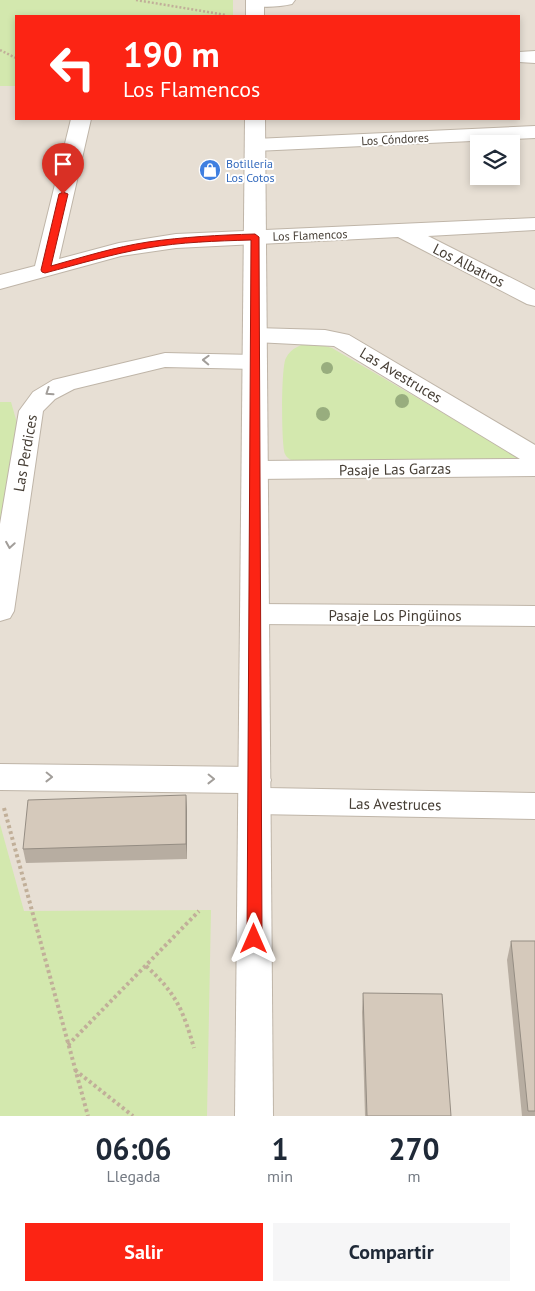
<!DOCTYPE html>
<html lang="es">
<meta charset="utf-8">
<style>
body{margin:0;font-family:"PT Sans",sans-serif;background:#f6f6f7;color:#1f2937;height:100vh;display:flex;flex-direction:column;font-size:19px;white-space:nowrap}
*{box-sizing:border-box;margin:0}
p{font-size:16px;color:#747a83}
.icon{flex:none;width:28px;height:28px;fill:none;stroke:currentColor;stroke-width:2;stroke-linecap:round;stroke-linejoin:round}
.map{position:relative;height:1116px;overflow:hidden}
.sheet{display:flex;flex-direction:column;background:#fff;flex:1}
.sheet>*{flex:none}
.top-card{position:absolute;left:15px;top:15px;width:505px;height:105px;border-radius:0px;box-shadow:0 2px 8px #0003;background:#fc2414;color:#fff;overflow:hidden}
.tools{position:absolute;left:470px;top:135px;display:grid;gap:10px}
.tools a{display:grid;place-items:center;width:50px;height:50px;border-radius:0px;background:#fff;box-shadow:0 2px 8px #0003;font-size:25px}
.pin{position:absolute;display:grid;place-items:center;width:42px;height:42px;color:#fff;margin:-51px -21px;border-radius:50% 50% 50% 0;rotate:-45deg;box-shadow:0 0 5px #0007}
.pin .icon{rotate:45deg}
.me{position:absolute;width:55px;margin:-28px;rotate:0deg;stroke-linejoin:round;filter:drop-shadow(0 0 4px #0008)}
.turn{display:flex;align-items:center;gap:18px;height:105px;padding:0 25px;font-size:22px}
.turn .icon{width:65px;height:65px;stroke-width:2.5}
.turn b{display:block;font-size:35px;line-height:42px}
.eta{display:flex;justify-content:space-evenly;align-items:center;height:85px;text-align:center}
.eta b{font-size:30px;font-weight:600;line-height:35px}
.action{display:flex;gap:10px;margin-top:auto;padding:10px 25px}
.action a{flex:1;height:58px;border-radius:0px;background:#fc2414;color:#fff;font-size:20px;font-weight:600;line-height:58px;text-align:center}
.action a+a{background:#f6f6f7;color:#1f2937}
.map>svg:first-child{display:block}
.residential{fill:#e7dfd4;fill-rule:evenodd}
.green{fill:#d3e8ae}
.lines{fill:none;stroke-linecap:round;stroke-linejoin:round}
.minor-casing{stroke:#bfb5a8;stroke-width:2}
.tertiary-casing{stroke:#bfb5a8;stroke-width:2}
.path-far1{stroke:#c1af99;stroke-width:2.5;stroke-dasharray:2 2;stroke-linecap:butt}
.path{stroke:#c1af99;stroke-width:4;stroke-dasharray:3 3;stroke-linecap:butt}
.minor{fill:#fff;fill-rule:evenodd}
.tertiary{fill:#fff;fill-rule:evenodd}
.tree{fill:#98ad7e}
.wall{fill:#b7ada1}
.shaded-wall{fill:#958d83}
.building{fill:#d5c9bb;stroke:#958d83}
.oneway{stroke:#a29e9a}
.route{fill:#fc2414;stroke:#a4170d}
.labels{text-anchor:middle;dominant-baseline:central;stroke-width:4;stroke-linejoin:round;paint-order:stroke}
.far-street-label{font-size:12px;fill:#463e35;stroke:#fff}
.far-shop-label{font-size:12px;fill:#366cbe;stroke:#fff;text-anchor:start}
.street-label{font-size:15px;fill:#463e35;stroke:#fff}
</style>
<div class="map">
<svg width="535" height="1116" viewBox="0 0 535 1116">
<rect width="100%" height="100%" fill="#f3eee6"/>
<path class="residential" d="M 0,0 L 535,0 L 535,1116 L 0,1116 ZM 16,16 L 519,16 L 519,119 L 16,119 ZM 479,144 L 511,144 L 511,176 L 479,176 Z"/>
<g class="green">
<path d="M 0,0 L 233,0 L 233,16 L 16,16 L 16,86 L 0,86 Z"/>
<path d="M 311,342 L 332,348 L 520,458 L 515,460 L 298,462 C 293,461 287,459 285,454 C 281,445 281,365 286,358 C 291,348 300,345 311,342 Z"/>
<path d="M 0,402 L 11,402 L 17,423 L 0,529 Z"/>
<path d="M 0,824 L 24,911 L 211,910 L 207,1116 L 0,1116 Z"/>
</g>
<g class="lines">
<g class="minor-casing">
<g id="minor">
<path d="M 247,0 L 295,0 L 292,4 C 279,7 262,8 249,5 Z"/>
<path d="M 535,51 L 535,63 L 519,62 L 519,52 Z"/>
<path d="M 71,119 L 91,119 L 59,259 L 119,243 L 176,234 L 535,218 L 535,230 L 428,236 L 535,290 L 535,306 L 527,304 L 398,237 L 176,248 L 121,256 L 0,289 L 0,275 L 35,266 Z"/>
<path d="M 535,126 L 535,138 L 255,151 L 248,149 L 245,145 L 248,141 L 255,139 Z"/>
<path d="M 255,328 L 325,330 L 349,335 L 535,445 L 535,476 L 255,479 L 246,476 L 242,470 L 246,464 L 255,461 L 520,459 L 334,346 L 255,342 L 247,340 L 243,335 L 247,330 Z"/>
<path d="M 165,353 L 255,355 L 263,357 L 267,362 L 263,367 L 255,369 L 165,367 L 74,389 L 55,399 L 43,411 L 14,611 L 10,618 L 0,621 L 0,524 L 19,411 L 33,392 L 53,380 Z"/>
<path d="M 255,604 L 535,606 L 535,626 L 255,624 L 245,621 L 241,614 L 245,607 Z"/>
<path d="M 0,764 L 255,767 L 266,771 L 271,780 L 267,788 L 535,793 L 535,819 L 255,814 L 244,810 L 239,801 L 243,793 L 0,790 Z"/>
</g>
</g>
<g class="tertiary-casing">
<g id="tertiary">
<rect x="246" y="0" width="18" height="16"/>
<path d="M 245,119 L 265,119 L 273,1116 L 235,1116 Z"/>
</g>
</g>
<g class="path-far1">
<path d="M 136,0 L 226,15"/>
<path d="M 0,50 L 16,58"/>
</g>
<g class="path">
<path d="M 4,808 L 88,1116"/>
<path d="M 146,966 C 176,993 183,1010 194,1048"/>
<path d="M 68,1045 L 199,911"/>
<path d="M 75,1070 L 133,1116"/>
</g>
<use href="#minor" class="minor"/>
<use href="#tertiary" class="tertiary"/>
</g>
<g class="tree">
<circle cx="327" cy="368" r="6"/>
<circle cx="402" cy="401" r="7"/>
<circle cx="323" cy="414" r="7"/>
</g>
<g class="wall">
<path d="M 186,795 L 187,811 L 187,859 L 26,863 L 23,849 Z"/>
<path d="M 511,941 L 535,941 L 535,1116 L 522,1116 L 507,960 Z"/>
<path d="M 363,993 L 451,1116 L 365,1116 L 362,1012 Z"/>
</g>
<path class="shaded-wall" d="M 186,795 L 187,811 L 187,859 L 186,844 Z"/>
<g class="building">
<path d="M 186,795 L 186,844 L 23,849 L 28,800 Z"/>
<path d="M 511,941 L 535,941 L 535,1111 L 528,1111 Z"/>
<path d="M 363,993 L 442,994 L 451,1116 L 367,1116 Z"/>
</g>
<defs><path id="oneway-chevron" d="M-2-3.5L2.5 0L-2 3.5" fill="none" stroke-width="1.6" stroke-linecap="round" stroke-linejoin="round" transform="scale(1.25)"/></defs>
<g class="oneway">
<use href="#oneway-chevron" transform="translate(206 360) rotate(-178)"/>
<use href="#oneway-chevron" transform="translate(49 392) rotate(146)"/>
<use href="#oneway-chevron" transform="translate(10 545) rotate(99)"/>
<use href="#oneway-chevron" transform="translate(49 777) rotate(1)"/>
<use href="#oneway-chevron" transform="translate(211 779) rotate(1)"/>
</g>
<path class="route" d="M 63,192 L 68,194 L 51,266 C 83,257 115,247 148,242 C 183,237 219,235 255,234 L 259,237 L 262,939 L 260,943 L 254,945 L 249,943 L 247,939 L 251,240 C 216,241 181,242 147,248 C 112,254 79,264 45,273 L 42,272 L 41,270 L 59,194 Z"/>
<defs>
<g id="shop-disc" transform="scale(1.125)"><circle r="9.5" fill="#3f7fe0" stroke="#fff"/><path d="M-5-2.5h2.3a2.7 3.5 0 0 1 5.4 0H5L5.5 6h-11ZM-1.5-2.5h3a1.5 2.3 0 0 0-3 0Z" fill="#fff"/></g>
</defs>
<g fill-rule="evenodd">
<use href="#shop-disc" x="210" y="170"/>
</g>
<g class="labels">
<g class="far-street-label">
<text transform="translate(395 139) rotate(-3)">Los Cóndores</text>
<text transform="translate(310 235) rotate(-2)">Los Flamencos</text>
</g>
<g class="far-shop-label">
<text x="226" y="163">Botilleria<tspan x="226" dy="14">Los Cotos</tspan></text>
</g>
<g class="street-label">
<text transform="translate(469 265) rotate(27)">Los Albatros</text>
<text transform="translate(401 375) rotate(31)">Las Avestruces</text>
<text transform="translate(25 453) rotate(-80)">Las Perdices</text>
<text transform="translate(395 469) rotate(-1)">Pasaje Las Garzas</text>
<text x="395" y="615">Pasaje Los Pingüinos</text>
<text transform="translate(395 804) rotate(1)">Las Avestruces</text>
</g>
</g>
</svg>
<div class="tools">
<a><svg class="icon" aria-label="layers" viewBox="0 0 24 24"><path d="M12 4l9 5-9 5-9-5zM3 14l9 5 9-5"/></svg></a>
</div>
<div class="pin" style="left:63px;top:194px;background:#d93025"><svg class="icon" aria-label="arrive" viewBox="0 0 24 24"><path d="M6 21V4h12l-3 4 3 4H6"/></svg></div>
<svg class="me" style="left:254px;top:939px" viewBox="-20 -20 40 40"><path d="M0-17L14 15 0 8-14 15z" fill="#fc2414" stroke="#fff" stroke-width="4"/></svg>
<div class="top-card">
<div class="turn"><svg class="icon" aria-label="left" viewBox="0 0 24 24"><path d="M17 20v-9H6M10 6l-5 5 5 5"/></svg><div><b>190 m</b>Los Flamencos</div></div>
</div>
</div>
<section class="sheet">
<div class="eta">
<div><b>06:06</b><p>Llegada</p></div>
<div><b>1</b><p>min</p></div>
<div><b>270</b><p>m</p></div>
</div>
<div class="action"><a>Salir</a><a>Compartir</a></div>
</section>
